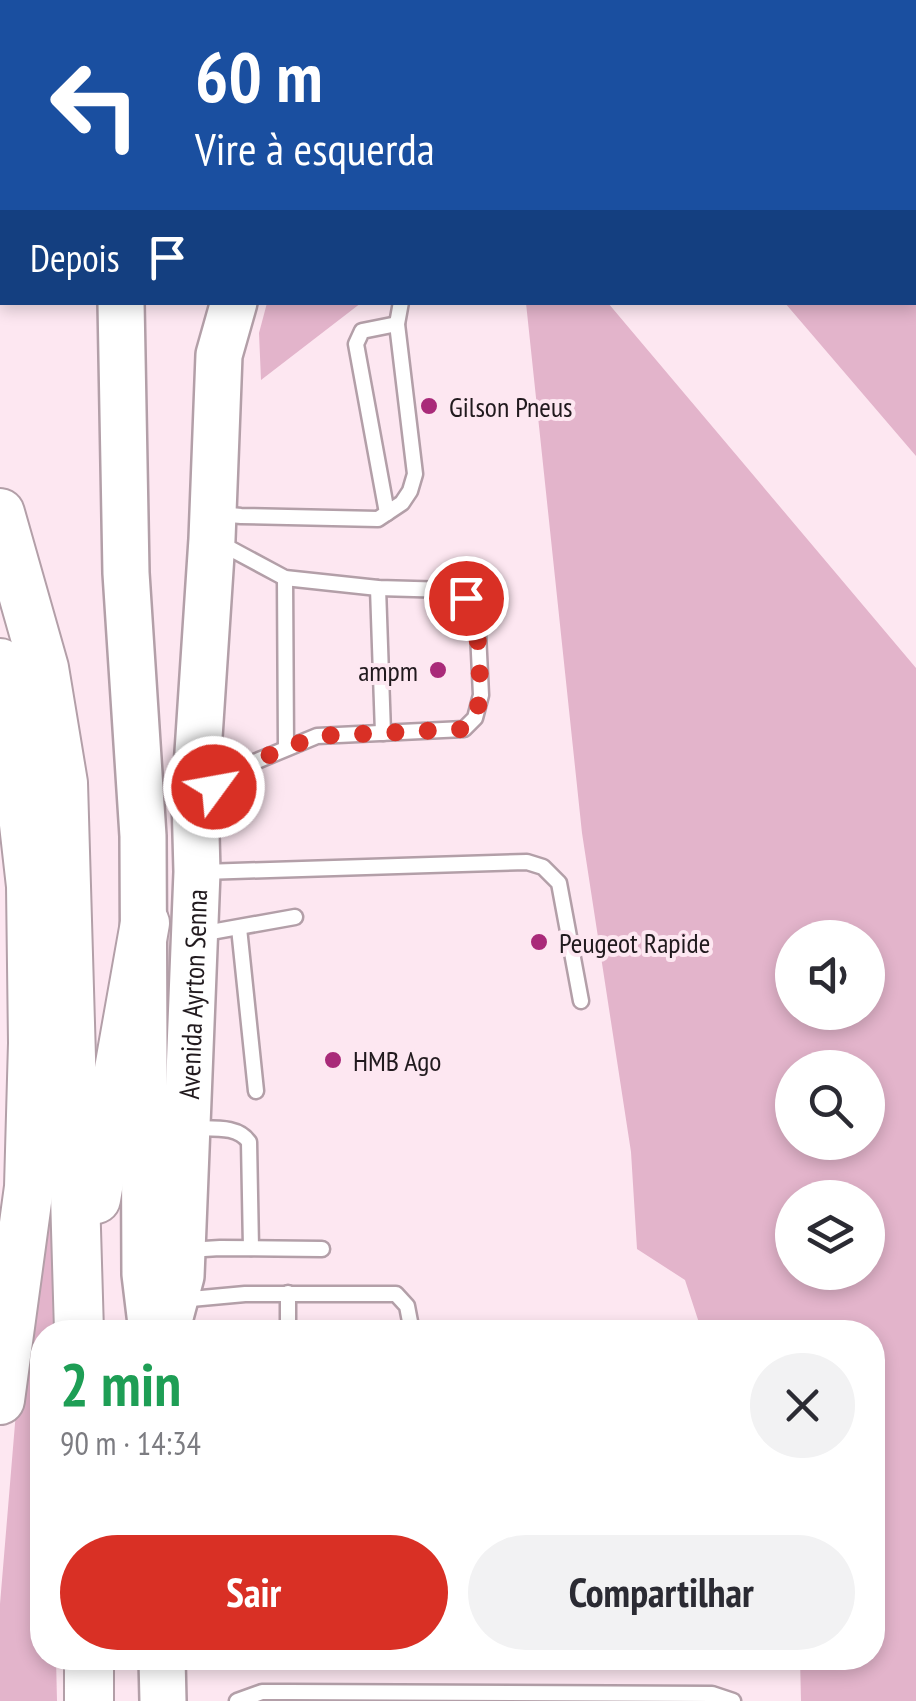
<!DOCTYPE html>
<html lang="pt">
<meta charset="utf-8">
<style>
body{margin:0;font-family:"PT Sans Narrow",sans-serif;background:#f2f2f3;color:#2b2b33;height:100vh;display:flex;flex-direction:column;font-size:38px;white-space:nowrap}
*{box-sizing:border-box;margin:0}
p{font-size:32px;color:#7c7c81}
.icon{flex:none;width:55px;height:55px;fill:none;stroke:currentColor;stroke-width:2;stroke-linecap:round;stroke-linejoin:round}
.map{position:relative;flex:1;overflow:hidden}
.drawer{position:absolute;left:30px;top:1320px;width:855px;height:350px;display:flex;flex-direction:column;background:#fff;border-radius:40px;box-shadow:0 5px 15px #0003}
.drawer>*{flex:none}
.guide{position:absolute;left:0px;top:0px;width:918px;height:305px;box-shadow:0 5px 15px #0003;background:#1a4fa0;color:#fff;overflow:hidden}
.controls{position:absolute;left:775px;top:920px;display:grid;gap:20px}
.controls a{display:grid;place-items:center;width:110px;height:110px;border-radius:50%;background:#fff;box-shadow:0 5px 15px #0003;font-size:50px}
.pin{position:absolute;display:grid;place-items:center;width:85px;height:85px;color:#fff;margin:-42px;border:5px solid #fff;border-radius:50%;box-shadow:0 2px 10px #0007}
.me{position:absolute;width:110px;margin:-55px;rotate:58deg;stroke-linejoin:round;filter:drop-shadow(0 0 8px #0008)}
.turn{display:flex;align-items:center;gap:35px;height:210px;padding:0 30px;font-size:45px}
.turn .icon{width:130px;height:130px;stroke-width:2.5}
.turn b{display:block;font-size:70px;line-height:85px}
.then{display:flex;align-items:center;height:95px;padding:0 30px;background:#0003;gap:20px;font-size:38px}
.round{display:grid;place-items:center;flex:none;width:105px;height:105px;border-radius:52px;background:#f2f2f3}
.head{display:flex;align-items:center;justify-content:space-between;height:170px;padding:0 30px}
h1{font-size:60px;font-weight:700;line-height:75px;color:#1e9e55}
.cta{display:flex;gap:20px;margin-top:auto;padding:20px 30px}
.cta a{flex:1;height:115px;border-radius:60px;background:#d93025;color:#fff;font-size:40px;font-weight:700;line-height:115px;text-align:center}
.cta a+a{background:#f2f2f3;color:#2b2b33}
.map>svg:first-child{display:block}
.green{fill:#e3b4cb;fill-rule:evenodd}
.lines{fill:none;stroke-linecap:round;stroke-linejoin:round}
.service-casing{stroke:#b39fa8;stroke-width:19}
.trunk-casing{stroke:#b39fa8;stroke-width:50}
.motorway-casing{stroke:#b39fa8;stroke-width:52}
.path{stroke:#92838b;stroke-width:5;stroke-dasharray:5 5;stroke-linecap:butt}
.service{stroke:#fff;stroke-width:14}
.trunk{stroke:#fff;stroke-width:45}
.motorway{stroke:#fff;stroke-width:48}
.route{stroke:#d93025;stroke-width:18;stroke-dasharray:0 32.4}
.poi-dot{fill:#a92a79;stroke:#fde7f1;stroke-width:4}
.labels{text-anchor:middle;dominant-baseline:central;stroke-width:8;stroke-linejoin:round;paint-order:stroke}
.poi-label{font-size:28px;fill:#211a1e;stroke:#fde7f1;text-anchor:start}
.street-label{font-size:28px;fill:#211a1e;stroke:#fde7f1}
</style>
<div class="map">
<svg width="916" height="1701" viewBox="0 0 916 1701">
<rect width="100%" height="100%" fill="#fde7f1"/>
<g class="green">
<path d="M 145,0 L 335,0 L 332,2 L 145,2 Z"/>
<path d="M 572,0 L 815,0 L 812,2 L 569,2 Z"/>
<path d="M 916,69 L 916,456 L 785,303 L 915,302 Z"/>
<path d="M 267,303 L 267,302 L 361,303 L 261,380 L 259,333 Z"/>
<path d="M 526,303 L 608,303 L 916,668 L 916,1701 L 801,1701 L 800,1658 L 872,1658 L 872,1332 L 702,1332 L 685,1280 L 637,1249 L 631,1152 L 582,833 ZM 792,938 L 868,938 L 868,1012 L 792,1012 ZM 792,1068 L 868,1068 L 868,1142 L 792,1142 ZM 792,1198 L 868,1198 L 868,1272 L 792,1272 Z"/>
<path d="M 50,1003 L 53,1332 L 42,1332 L 42,1658 L 56,1658 L 57,1701 L 0,1701 L 0,1604 Z"/>
</g>
<g class="lines">
<g class="service-casing">
<g id="service">
<path d="M 2,0 L 4,2"/>
<path d="M 350,2 L 352,0"/>
<path d="M 377,2 L 380,0"/>
<path d="M 387,513 L 356,344 L 362,331 L 397,324"/>
<path d="M 219,514 L 241,516 L 378,519 L 402,503 L 410,491 L 415,474 L 397,324 L 401,302"/>
<path d="M 285,578 L 286,748"/>
<path d="M 378,588 L 383,733"/>
<path d="M 204,793 L 234,776 L 247,765 L 317,736 L 464,729 L 475,718 L 481,695 L 477,612 L 467,598 L 450,590 L 378,588 L 285,578 L 218,542"/>
<path d="M 203,872 L 527,862 L 543,867 L 559,883 L 581,1001"/>
<path d="M 239,928 L 256,1091"/>
<path d="M 200,934 L 295,917"/>
<path d="M 193,1128 C 212,1129 238,1125 249,1142 L 251,1248"/>
<path d="M 188,1250 L 220,1248 L 322,1249"/>
<path d="M 288,1293 L 288,1332"/>
<path d="M 180,1300 L 245,1294 L 396,1294 L 407,1306 L 412,1332"/>
<path d="M 237,1701 L 262,1692 L 288,1692 L 712,1694 L 733,1701"/>
</g>
</g>
<g class="trunk-casing">
<g id="trunk">
<path d="M 95,0 L 95,2"/>
<path d="M 420,2 L 423,0"/>
<path d="M 522,2 L 525,0"/>
<path d="M 0,129 L 2,131"/>
<path d="M 121,302 L 126,573 L 143,836 L 145,1274 L 152,1332"/>
<path id="s1" d="M 166,1332 L 181,1276 L 197,872 L 195,798 L 212,539 L 219,355 L 234,302"/>
<path d="M 162,1658 L 163,1701"/>
</g>
</g>
<g class="motorway-casing">
<g id="motorway">
<path d="M 0,513 L 44,668 L 63,783 L 79,1332"/>
<path d="M 0,663 L 18,771 L 31,886 L 33,1043 L 29,1187 L 0,1400"/>
<path d="M 96,1199 L 145,923"/>
<path d="M 89,1658 L 89,1701"/>
</g>
</g>
<path class="path" d="M 621,2 L 625,0"/>
<use href="#service" class="service"/>
<use href="#trunk" class="trunk"/>
<use href="#motorway" class="motorway"/>
</g>
<g class="lines">
<path class="route" d="M 214,787 L 234,776 L 247,764 L 317,736 L 464,729 L 475,718 L 481,695 L 476,612 L 466,598"/>
</g>
<g class="poi-dot">
<circle cx="429" cy="406" r="10"/>
<circle cx="438" cy="670" r="10"/>
<circle cx="539" cy="942" r="10"/>
<circle cx="333" cy="1060" r="10"/>
</g>
<g class="labels">
<g class="poi-label">
<text x="449" y="406">Gilson Pneus</text>
<text x="418" y="670" text-anchor="end">ampm</text>
<text x="559" y="942">Peugeot Rapide</text>
<text x="353" y="1060">HMB Ago</text>
</g>
<g class="street-label">
<text stroke="none"><textPath href="#s1" startOffset="340">Avenida Ayrton Senna</textPath></text>
</g>
</g>
</svg>
<div class="controls">
<a><svg class="icon" aria-label="sound" viewBox="0 0 24 24"><path d="M4 9h4l5-4v14l-5-4H4zM17 9q2 3 0 6"/></svg></a>
<a><svg class="icon" aria-label="search" viewBox="0 0 24 24"><circle cx="10" cy="10" r="6"/><path d="M15 15l6 6"/></svg></a>
<a><svg class="icon" aria-label="layers" viewBox="0 0 24 24"><path d="M12 4l9 5-9 5-9-5zM3 14l9 5 9-5"/></svg></a>
</div>
<div class="pin" style="left:466px;top:598px;background:#d93025"><svg class="icon" aria-label="arrive" viewBox="0 0 24 24"><path d="M6 21V4h12l-3 4 3 4H6"/></svg></div>
<svg class="me" style="left:214px;top:787px" viewBox="-20 -20 40 40"><circle r="17" fill="#d93025" stroke="#fff" stroke-width="3"/><path d="M0-11L8 9 0 5-8 9z" fill="#fff"/></svg>
<div class="guide">
<div class="turn"><svg class="icon" aria-label="left" viewBox="0 0 24 24"><path d="M17 20v-9H6M10 6l-5 5 5 5"/></svg><div><b>60 m</b>Vire à esquerda</div></div>
<div class="then">Depois<svg class="icon" aria-label="arrive" viewBox="0 0 24 24"><path d="M6 21V4h12l-3 4 3 4H6"/></svg></div>
</div>
<section class="drawer">
<div class="head"><div><h1>2 min</h1><p>90 m · 14:34</p></div><a class="round"><svg class="icon" aria-label="close" viewBox="0 0 24 24"><path d="M6 6l12 12M18 6L6 18"/></svg></a></div>
<div class="cta"><a>Sair</a><a>Compartilhar</a></div>
</section>
</div>
